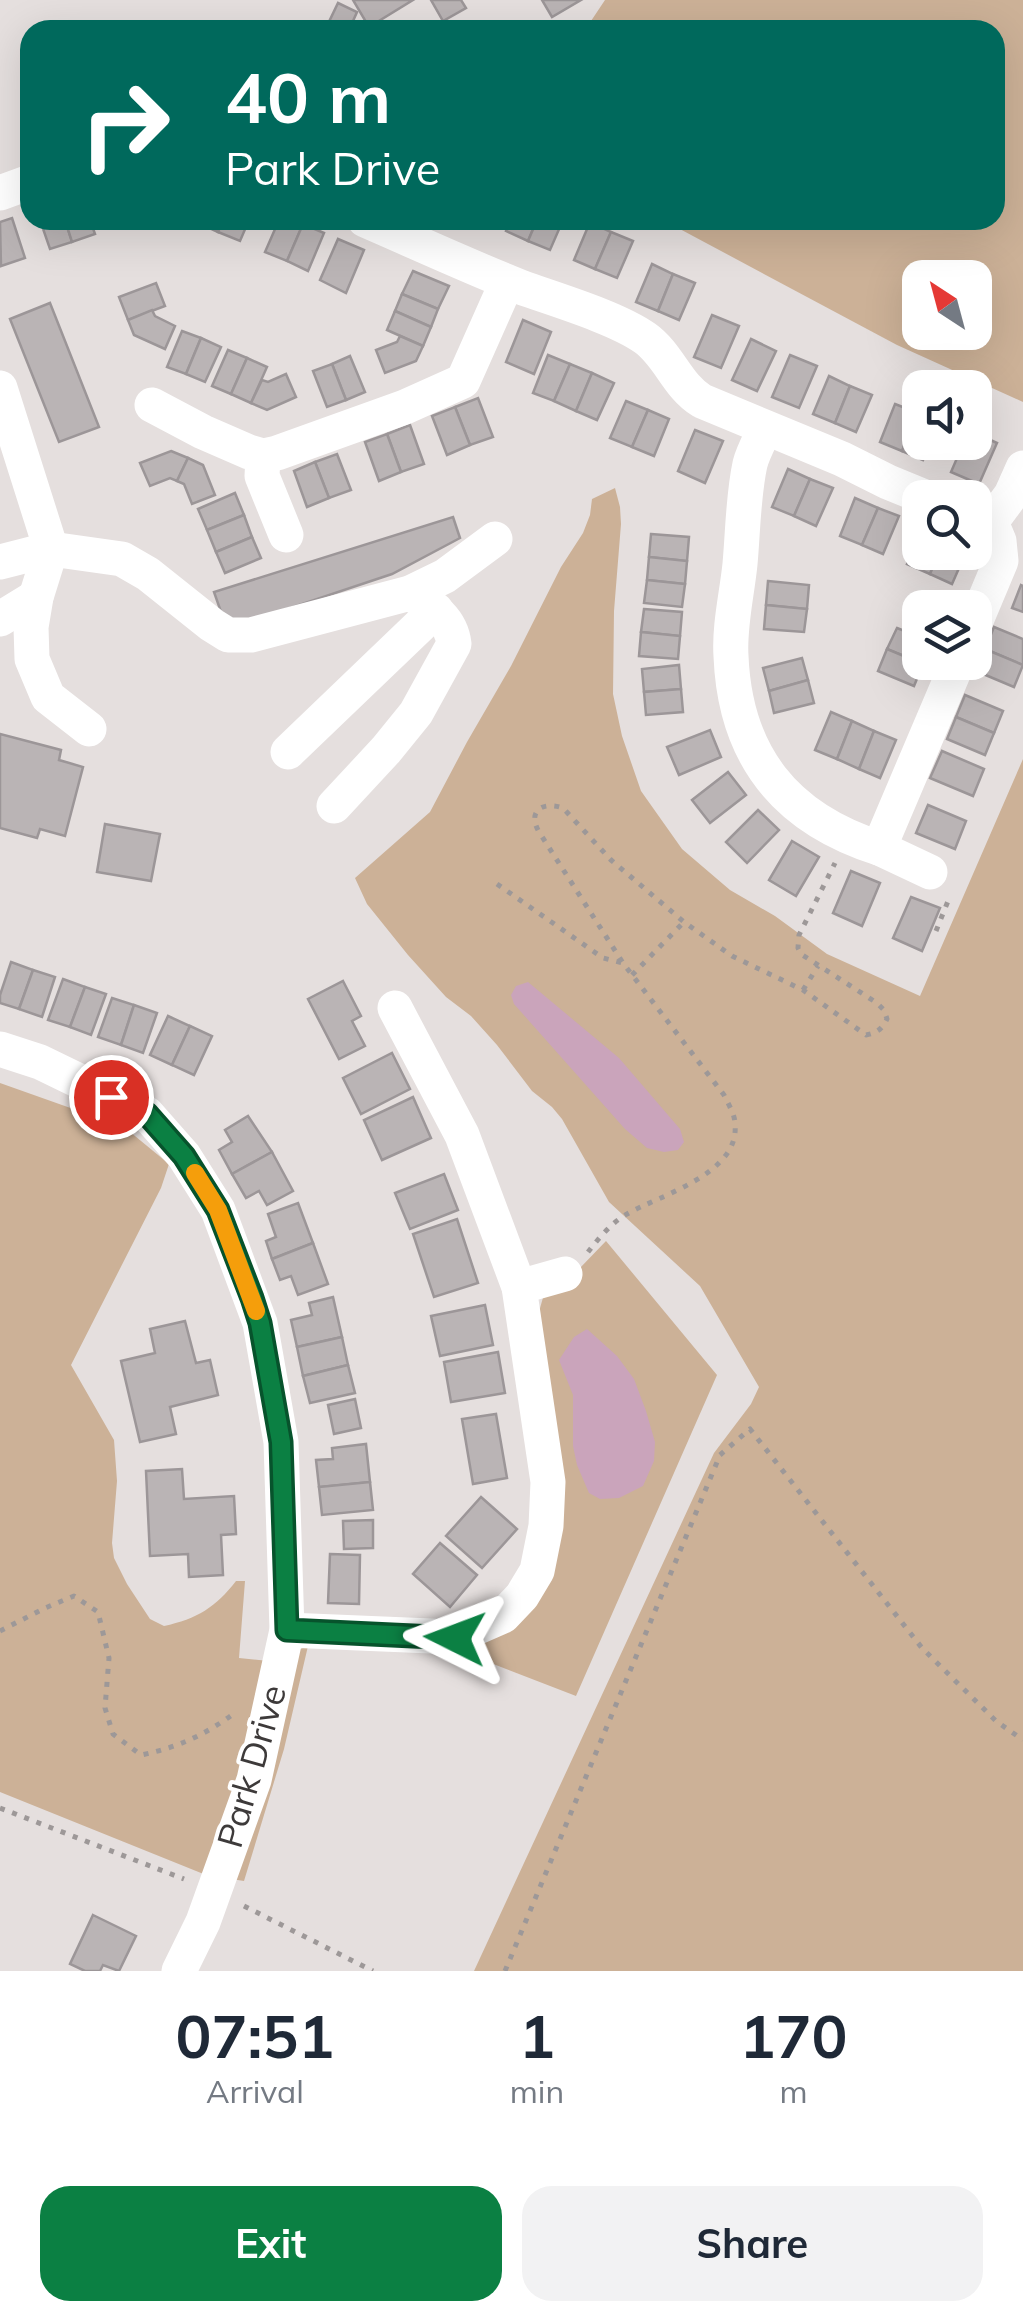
<!DOCTYPE html>
<style>
body{margin:0;font-family:Mulish,sans-serif;background:#f2f2f3;color:#1f2937;height:100vh;display:flex;flex-direction:column;font-size:38px;white-space:nowrap}
*{box-sizing:border-box;margin:0}
p{font-size:32px;color:#747a83}
.icon{flex:none;width:55px;height:55px;fill:none;stroke:currentColor;stroke-width:2;stroke-linecap:round;stroke-linejoin:round}
.map{position:relative;height:1971px;overflow:hidden}
.sheet{display:flex;flex-direction:column;background:#fff;flex:1}
.sheet>*{flex:none}
.top-card{position:absolute;left:20px;top:20px;width:985px;height:210px;border-radius:30px;box-shadow:0 10px 40px #0002;background:#00695c;color:#fff;overflow:hidden}
.needle{width:65px;rotate:324deg}
.controls{position:absolute;left:902px;top:260px;display:grid;gap:20px}
.controls a{display:grid;place-items:center;width:90px;height:90px;border-radius:20px;background:#fff;box-shadow:0 10px 40px #0002;font-size:50px}
.pin{position:absolute;display:grid;place-items:center;width:85px;height:85px;color:#fff;margin:-42px;border:5px solid #fff;border-radius:50%;box-shadow:0 2px 10px #0007}
.me{position:absolute;width:110px;margin:-55px;rotate:273deg;stroke-linejoin:round;filter:drop-shadow(0 0 8px #0008)}
.turn{display:flex;align-items:center;gap:35px;height:210px;padding:0 40px;font-size:45px}
.turn .icon{width:130px;height:130px;stroke-width:2.5}
.turn b{display:block;font-size:70px;line-height:85px}
.eta{display:flex;justify-content:space-evenly;align-items:center;height:170px;text-align:center}
.eta b{font-size:60px;font-weight:700;line-height:70px}
.button{display:flex;gap:20px;margin-top:auto;padding:20px 40px}
.button a{flex:1;height:115px;border-radius:30px;background:#0b8043;color:#fff;font-size:40px;font-weight:700;line-height:115px;text-align:center}
.button a+a{background:#f2f2f3;color:#1f2937}
.map>svg:first-child{display:block}
.green{fill:#ccb197;fill-rule:evenodd}
.water{fill:#caa4bb}
.building{fill:#bab4b5;stroke:#9c9698;stroke-width:2.5}
.lines{fill:none;stroke-linecap:round;stroke-linejoin:round}
.path{stroke:#9d9898;stroke-width:5;stroke-dasharray:5 8;stroke-linecap:butt}
.minor{stroke:#fff;stroke-width:35}
.route-casing{stroke:#07532c;stroke-width:25}
.route{stroke:#0b8043;stroke-width:18}
.slow{stroke:#f59e0b;stroke-width:18}
.labels{text-anchor:middle;dominant-baseline:central;stroke-width:8;stroke-linejoin:round;paint-order:stroke}
.street-label{font-size:35px;fill:#3d3a3a;stroke:#fff}
</style>
<div class="map">
<svg width="1023" height="1971" viewBox="0 0 1023 1971">
<rect width="100%" height="100%" fill="#e5dfde"/>
<g class="green">
<path d="M 605,0 L 1023,0 L 1023,402 L 897,345 L 663,220 L 995,220 L 995,30 L 585,30 ZM 920,278 L 975,278 L 975,332 L 920,332 Z"/>
<path d="M 615,488 L 620,507 L 621,524 L 614,611 L 613,694 L 622,736 L 641,791 L 682,849 L 730,890 L 775,916 L 827,954 L 920,996 L 1023,759 L 1023,1971 L 474,1971 L 714,1453 L 751,1404 L 759,1387 L 700,1286 L 609,1202 L 562,1119 L 552,1107 L 532,1091 L 497,1045 L 471,1016 L 446,997 L 408,955 L 367,904 L 355,878 L 430,812 L 467,742 L 511,666 L 561,567 L 583,533 L 590,515 L 592,499 Z"/>
<path d="M 0,1083 L 124,1127 L 169,1164 L 161,1188 L 71,1365 L 114,1440 L 117,1481 L 112,1543 L 114,1558 L 127,1584 L 150,1619 L 164,1626 C 197,1619 216,1607 236,1581 L 245,1581 L 239,1658 L 269,1661 L 308,1646 L 284,1749 L 244,1881 L 206,1875 L 0,1792 Z"/>
<path d="M 606,1241 L 717,1375 L 576,1696 L 452,1648 L 536,1599 L 535,1326 L 544,1294 L 579,1269 Z"/>
</g>
<g class="water">
<path d="M 528,982 L 619,1058 L 680,1129 L 684,1142 L 678,1150 L 664,1152 L 647,1148 L 625,1129 L 514,1004 L 511,995 L 516,986 Z"/>
<path d="M 587,1329 L 617,1356 L 634,1379 L 646,1411 L 655,1442 L 654,1461 L 643,1486 L 619,1498 L 600,1499 L 589,1493 L 577,1465 L 573,1446 L 573,1395 L 559,1360 L 574,1337 Z"/>
</g>
<g class="building">
<path d="M 353,0 L 413,0 L 369,27 Z"/>
<path d="M 431,0 L 461,0 L 466,8 L 443,21 Z"/>
<path d="M 542,0 L 581,0 L 552,17 Z"/>
<path d="M 338,3 L 357,12 L 349,30 L 335,30 L 327,26 Z"/>
<path d="M 12,218 L 25,258 L 1,266 L 0,222 Z"/>
<path d="M 40,220 L 65,220 L 72,242 L 50,249 Z"/>
<path d="M 65,220 L 90,220 L 95,234 L 72,242 Z"/>
<path d="M 197,220 L 223,220 L 218,232 L 196,222 Z"/>
<path d="M 223,220 L 249,220 L 240,241 L 218,232 Z"/>
<path d="M 279,220 L 294,220 L 303,224 L 287,261 L 265,252 Z"/>
<path d="M 511,220 L 537,220 L 528,241 L 506,231 Z"/>
<path d="M 537,220 L 563,220 L 550,250 L 528,241 Z"/>
<path d="M 590,222 L 611,232 L 595,269 L 574,260 Z"/>
<path d="M 303,224 L 324,233 L 308,271 L 287,261 Z"/>
<path d="M 611,232 L 633,241 L 617,278 L 595,269 Z"/>
<path d="M 338,239 L 364,250 L 346,293 L 320,280 Z"/>
<path d="M 652,264 L 673,274 L 658,311 L 636,302 Z"/>
<path d="M 413,271 L 449,286 L 438,309 L 402,294 Z"/>
<path d="M 673,274 L 695,283 L 679,320 L 658,311 Z"/>
<path d="M 156,283 L 165,306 L 128,320 L 119,297 Z"/>
<path d="M 402,294 L 438,309 L 431,327 L 395,311 Z"/>
<path d="M 50,303 L 99,427 L 59,442 L 10,319 Z"/>
<path d="M 152,310 L 155,316 L 175,326 L 165,349 L 134,335 L 128,320 Z"/>
<path d="M 395,311 L 431,327 L 423,346 L 387,330 Z"/>
<path d="M 712,315 L 739,326 L 721,368 L 694,357 Z"/>
<path d="M 523,320 L 551,332 L 534,374 L 506,362 Z"/>
<path d="M 182,331 L 201,338 L 186,374 L 167,367 Z"/>
<path d="M 400,336 L 423,346 L 416,361 L 385,373 L 376,350 L 397,342 Z"/>
<path d="M 201,338 L 221,347 L 205,382 L 186,374 Z"/>
<path d="M 751,339 L 776,351 L 757,391 L 732,380 Z"/>
<path d="M 228,350 L 247,358 L 231,394 L 212,386 Z"/>
<path d="M 548,355 L 570,364 L 554,401 L 533,393 Z"/>
<path d="M 790,355 L 817,366 L 799,408 L 772,397 Z"/>
<path d="M 350,356 L 365,392 L 346,400 L 332,364 Z"/>
<path d="M 247,358 L 267,367 L 251,403 L 231,394 Z"/>
<path d="M 332,364 L 346,400 L 327,407 L 313,371 Z"/>
<path d="M 570,364 L 592,373 L 576,411 L 554,401 Z"/>
<path d="M 592,373 L 614,383 L 597,420 L 576,411 Z"/>
<path d="M 286,374 L 296,397 L 267,410 L 251,403 L 262,380 L 268,382 Z"/>
<path d="M 829,376 L 850,386 L 835,423 L 813,414 Z"/>
<path d="M 850,386 L 872,395 L 856,432 L 835,423 Z"/>
<path d="M 478,398 L 493,437 L 470,445 L 455,407 Z"/>
<path d="M 626,401 L 648,410 L 632,447 L 610,438 Z"/>
<path d="M 895,404 L 918,413 L 902,451 L 880,442 Z"/>
<path d="M 455,407 L 470,445 L 447,455 L 432,416 Z"/>
<path d="M 648,410 L 669,419 L 654,456 L 632,447 Z"/>
<path d="M 918,413 L 920,414 L 920,442 L 931,442 L 923,460 L 902,451 Z"/>
<path d="M 410,425 L 424,464 L 401,472 L 387,434 Z"/>
<path d="M 695,430 L 723,441 L 705,483 L 678,471 Z"/>
<path d="M 975,433 L 997,443 L 979,484 L 951,472 L 964,442 L 975,442 Z"/>
<path d="M 387,434 L 401,472 L 379,481 L 365,442 Z"/>
<path d="M 171,451 L 188,458 L 177,481 L 170,478 L 150,486 L 140,463 Z"/>
<path d="M 337,454 L 351,490 L 329,498 L 315,462 Z"/>
<path d="M 188,458 L 203,465 L 215,495 L 192,504 L 184,484 L 177,481 Z"/>
<path d="M 315,462 L 329,498 L 307,507 L 294,471 Z"/>
<path d="M 788,469 L 810,479 L 794,516 L 772,507 Z"/>
<path d="M 810,479 L 833,488 L 816,526 L 794,516 Z"/>
<path d="M 235,493 L 244,515 L 207,530 L 198,509 Z"/>
<path d="M 855,498 L 878,508 L 862,545 L 840,536 Z"/>
<path d="M 878,508 L 899,516 L 883,554 L 862,545 Z"/>
<path d="M 244,515 L 252,537 L 216,552 L 207,530 Z"/>
<path d="M 453,517 L 460,538 L 392,574 L 227,629 L 214,592 Z"/>
<path d="M 651,534 L 689,537 L 687,561 L 649,557 Z"/>
<path d="M 920,535 L 920,552 L 939,552 L 930,574 L 907,564 Z"/>
<path d="M 252,537 L 261,558 L 225,573 L 216,552 Z"/>
<path d="M 939,552 L 966,552 L 952,584 L 930,574 Z"/>
<path d="M 649,557 L 687,561 L 685,584 L 647,580 Z"/>
<path d="M 647,580 L 685,584 L 682,607 L 644,603 Z"/>
<path d="M 768,581 L 809,585 L 807,609 L 766,605 Z"/>
<path d="M 1021,585 L 1023,586 L 1023,612 L 1012,608 Z"/>
<path d="M 766,605 L 807,609 L 804,632 L 764,629 Z"/>
<path d="M 644,609 L 682,612 L 680,636 L 641,632 Z"/>
<path d="M 994,627 L 1023,639 L 1023,665 L 985,649 Z"/>
<path d="M 897,628 L 920,637 L 920,662 L 923,664 L 887,649 Z"/>
<path d="M 641,632 L 680,636 L 678,659 L 639,656 Z"/>
<path d="M 887,649 L 923,664 L 914,686 L 878,671 Z"/>
<path d="M 985,649 L 1023,665 L 1014,687 L 976,671 Z"/>
<path d="M 802,658 L 808,680 L 769,691 L 763,668 Z"/>
<path d="M 679,665 L 681,689 L 644,692 L 642,669 Z"/>
<path d="M 808,680 L 814,703 L 774,713 L 769,691 Z"/>
<path d="M 681,689 L 683,712 L 646,715 L 644,692 Z"/>
<path d="M 965,695 L 1003,711 L 994,733 L 956,717 Z"/>
<path d="M 831,712 L 852,721 L 837,759 L 815,750 Z"/>
<path d="M 956,717 L 994,733 L 985,755 L 947,739 Z"/>
<path d="M 852,721 L 874,731 L 859,769 L 837,759 Z"/>
<path d="M 710,730 L 721,757 L 679,775 L 667,747 Z"/>
<path d="M 874,731 L 896,740 L 880,778 L 859,769 Z"/>
<path d="M 0,734 L 61,750 L 59,760 L 83,767 L 65,836 L 40,829 L 37,838 L 0,828 Z"/>
<path d="M 942,751 L 984,769 L 973,796 L 930,778 Z"/>
<path d="M 728,772 L 746,795 L 710,823 L 692,800 Z"/>
<path d="M 928,805 L 966,821 L 955,849 L 916,833 Z"/>
<path d="M 758,810 L 779,830 L 747,863 L 726,842 Z"/>
<path d="M 105,824 L 160,834 L 151,881 L 97,872 Z"/>
<path d="M 792,841 L 819,857 L 796,896 L 769,880 Z"/>
<path d="M 851,871 L 880,883 L 862,926 L 833,913 Z"/>
<path d="M 911,897 L 940,908 L 922,951 L 893,938 Z"/>
<path d="M 11,962 L 33,970 L 19,1009 L 0,1003 L 0,995 Z"/>
<path d="M 33,970 L 55,977 L 42,1017 L 19,1009 Z"/>
<path d="M 63,979 L 85,987 L 70,1027 L 48,1020 Z"/>
<path d="M 343,981 L 361,1016 L 352,1021 L 365,1046 L 339,1059 L 308,999 Z"/>
<path d="M 85,987 L 106,994 L 91,1035 L 70,1027 Z"/>
<path d="M 112,998 L 134,1005 L 121,1045 L 98,1037 Z"/>
<path d="M 134,1005 L 157,1013 L 143,1053 L 121,1045 Z"/>
<path d="M 168,1016 L 190,1026 L 172,1065 L 150,1055 Z"/>
<path d="M 190,1026 L 212,1036 L 194,1075 L 172,1065 Z"/>
<path d="M 392,1053 L 410,1089 L 361,1114 L 343,1078 Z"/>
<path d="M 413,1097 L 431,1138 L 382,1160 L 364,1120 Z"/>
<path d="M 248,1116 L 272,1152 L 232,1174 L 219,1150 L 232,1142 L 225,1130 Z"/>
<path d="M 272,1152 L 293,1191 L 267,1205 L 259,1191 L 246,1198 L 232,1174 Z"/>
<path d="M 444,1174 L 458,1210 L 410,1229 L 395,1193 Z"/>
<path d="M 298,1203 L 313,1243 L 272,1259 L 266,1241 L 276,1237 L 268,1214 Z"/>
<path d="M 457,1219 L 478,1283 L 434,1297 L 413,1234 Z"/>
<path d="M 313,1243 L 328,1284 L 298,1295 L 291,1276 L 280,1280 L 272,1259 Z"/>
<path d="M 333,1297 L 342,1337 L 297,1347 L 291,1320 L 312,1315 L 309,1303 Z"/>
<path d="M 485,1305 L 493,1345 L 440,1356 L 431,1316 Z"/>
<path d="M 185,1321 L 196,1363 L 210,1360 L 218,1395 L 170,1407 L 176,1434 L 140,1442 L 121,1361 L 155,1353 L 150,1329 Z"/>
<path d="M 342,1337 L 348,1365 L 303,1376 L 297,1347 Z"/>
<path d="M 498,1352 L 505,1393 L 451,1402 L 444,1362 Z"/>
<path d="M 348,1365 L 355,1393 L 310,1403 L 303,1376 Z"/>
<path d="M 355,1399 L 361,1428 L 334,1434 L 328,1405 Z"/>
<path d="M 496,1414 L 507,1478 L 473,1484 L 462,1419 Z"/>
<path d="M 366,1444 L 370,1482 L 319,1487 L 316,1460 L 333,1459 L 332,1448 Z"/>
<path d="M 182,1469 L 184,1499 L 234,1496 L 236,1534 L 221,1535 L 223,1575 L 189,1577 L 188,1554 L 150,1556 L 146,1471 Z"/>
<path d="M 370,1482 L 373,1510 L 322,1515 L 319,1487 Z"/>
<path d="M 481,1497 L 517,1529 L 482,1568 L 446,1536 Z"/>
<path d="M 373,1520 L 373,1548 L 344,1549 L 343,1521 Z"/>
<path d="M 440,1543 L 477,1575 L 450,1607 L 413,1574 Z"/>
<path d="M 330,1554 L 360,1555 L 359,1604 L 328,1603 Z"/>
<path d="M 93,1915 L 136,1936 L 119,1971 L 103,1965 L 100,1971 L 85,1971 L 70,1964 Z"/>
</g>
<g class="lines">
<g class="path">
<path d="M 497,884 L 603,958 L 623,963"/>
<path d="M 936,931 L 950,896"/>
<path d="M 632,975 L 684,922"/>
<path d="M 803,990 L 818,966"/>
<path d="M 588,1252 C 599,1238 612,1222 627,1214 C 660,1195 740,1174 735,1124 C 735,1114 728,1104 724,1095 L 623,963 L 539,832 C 527,811 542,801 563,808 L 611,860 L 684,922 L 732,956 L 803,990 L 866,1035 C 877,1033 882,1029 887,1019 L 884,1010 L 877,1003 L 801,954 L 798,948 L 799,935 L 835,863"/>
<path d="M 0,1631 L 45,1608 L 74,1596 L 98,1612 L 109,1658 L 105,1708 L 113,1734 L 141,1755 C 179,1747 205,1735 236,1712"/>
<path d="M 0,1808 L 184,1879"/>
<path d="M 244,1906 L 373,1971"/>
<path d="M 505,1971 L 720,1455 L 750,1429 L 922,1648 L 996,1721 L 1023,1740"/>
</g>
<g class="minor">
<path d="M 0,193 L 30,182"/>
<path d="M 365,220 C 418,243 470,267 523,288 C 557,300 617,318 645,338 C 669,355 677,386 702,401 L 842,459 L 888,482 L 927,498"/>
<path d="M 0,388 L 51,549 L 36,597 L 31,627 L 32,659 L 48,697 L 89,729"/>
<path d="M 152,405 L 203,432 L 249,452 L 263,456 L 277,453 L 405,407 L 463,381 L 507,282"/>
<path d="M 765,429 C 760,440 753,452 750,464 C 743,496 743,531 740,564 C 737,594 729,626 731,656 C 735,755 785,818 879,848 L 958,662"/>
<path d="M 263,456 L 262,476 L 286,535"/>
<path d="M 975,516 L 991,522 L 1011,495 L 1023,468"/>
<path d="M 0,562 L 51,549 L 122,559 L 148,574 L 212,625 L 228,635 L 251,635 L 410,593 L 445,576 L 495,539"/>
<path d="M 0,619 L 36,597"/>
<path d="M 975,623 L 1001,561 L 999,541 L 991,522"/>
<path d="M 288,752 L 436,610"/>
<path d="M 334,806 L 386,750 L 416,713 L 454,644 C 451,618 430,606 410,593"/>
<path d="M 879,848 L 930,872"/>
<path d="M 0,1049 L 40,1062 L 147,1114 L 184,1156 L 218,1210 L 260,1323 L 281,1442 L 287,1630 L 254,1780 L 203,1922 L 179,1971"/>
<path d="M 519,1287 L 565,1274"/>
<path d="M 287,1630 L 455,1637 L 503,1616 L 522,1596 L 537,1571 L 546,1526 L 548,1482 L 519,1287 L 462,1135 L 395,1008"/>
</g>
</g>
<g class="lines">
<g class="route-casing">
<path id="route" d="M 111,1097 L 147,1114 L 184,1156 L 218,1210 L 252,1298 L 260,1323 L 281,1442 L 287,1630 L 455,1638"/>
</g>
<use href="#route" class="route"/>
<path class="slow" d="M 195,1173 L 218,1210 L 256,1311"/>
</g>
<g class="labels">
<g class="street-label">
<text transform="translate(251 1766) rotate(-74)">Park Drive</text>
</g>
</g>
</svg>
<div class="controls">
<a><svg class="needle" viewBox="-14 -14 28 28"><path d="M0-13l5 13h-10z" fill="#e53935"/><path d="M0 13l5-13h-10z" fill="#747a83"/></svg></a>
<a><svg class="icon" aria-label="sound" viewBox="0 0 24 24"><path d="M4 9h4l5-4v14l-5-4H4zM17 9q2 3 0 6"/></svg></a>
<a><svg class="icon" aria-label="search" viewBox="0 0 24 24"><circle cx="10" cy="10" r="6"/><path d="M15 15l6 6"/></svg></a>
<a><svg class="icon" aria-label="layers" viewBox="0 0 24 24"><path d="M12 4l9 5-9 5-9-5zM3 14l9 5 9-5"/></svg></a>
</div>
<div class="pin" style="left:111px;top:1097px;background:#d93025"><svg class="icon" aria-label="arrive" viewBox="0 0 24 24"><path d="M6 21V4h12l-3 4 3 4H6"/></svg></div>
<svg class="me" style="left:455px;top:1638px" viewBox="-20 -20 40 40"><path d="M0-17L14 15 0 8-14 15z" fill="#0b8043" stroke="#fff" stroke-width="4"/></svg>
<div class="top-card">
<div class="turn"><svg class="icon" aria-label="right" viewBox="0 0 24 24"><path d="M7 20v-9h11M14 6l5 5-5 5"/></svg><div><b>40 m</b>Park Drive</div></div>
</div>
</div>
<section class="sheet">
<div class="eta">
<div><b>07:51</b><p>Arrival</p></div>
<div><b>1</b><p>min</p></div>
<div><b>170</b><p>m</p></div>
</div>
<div class="button"><a>Exit</a><a>Share</a></div>
</section>
